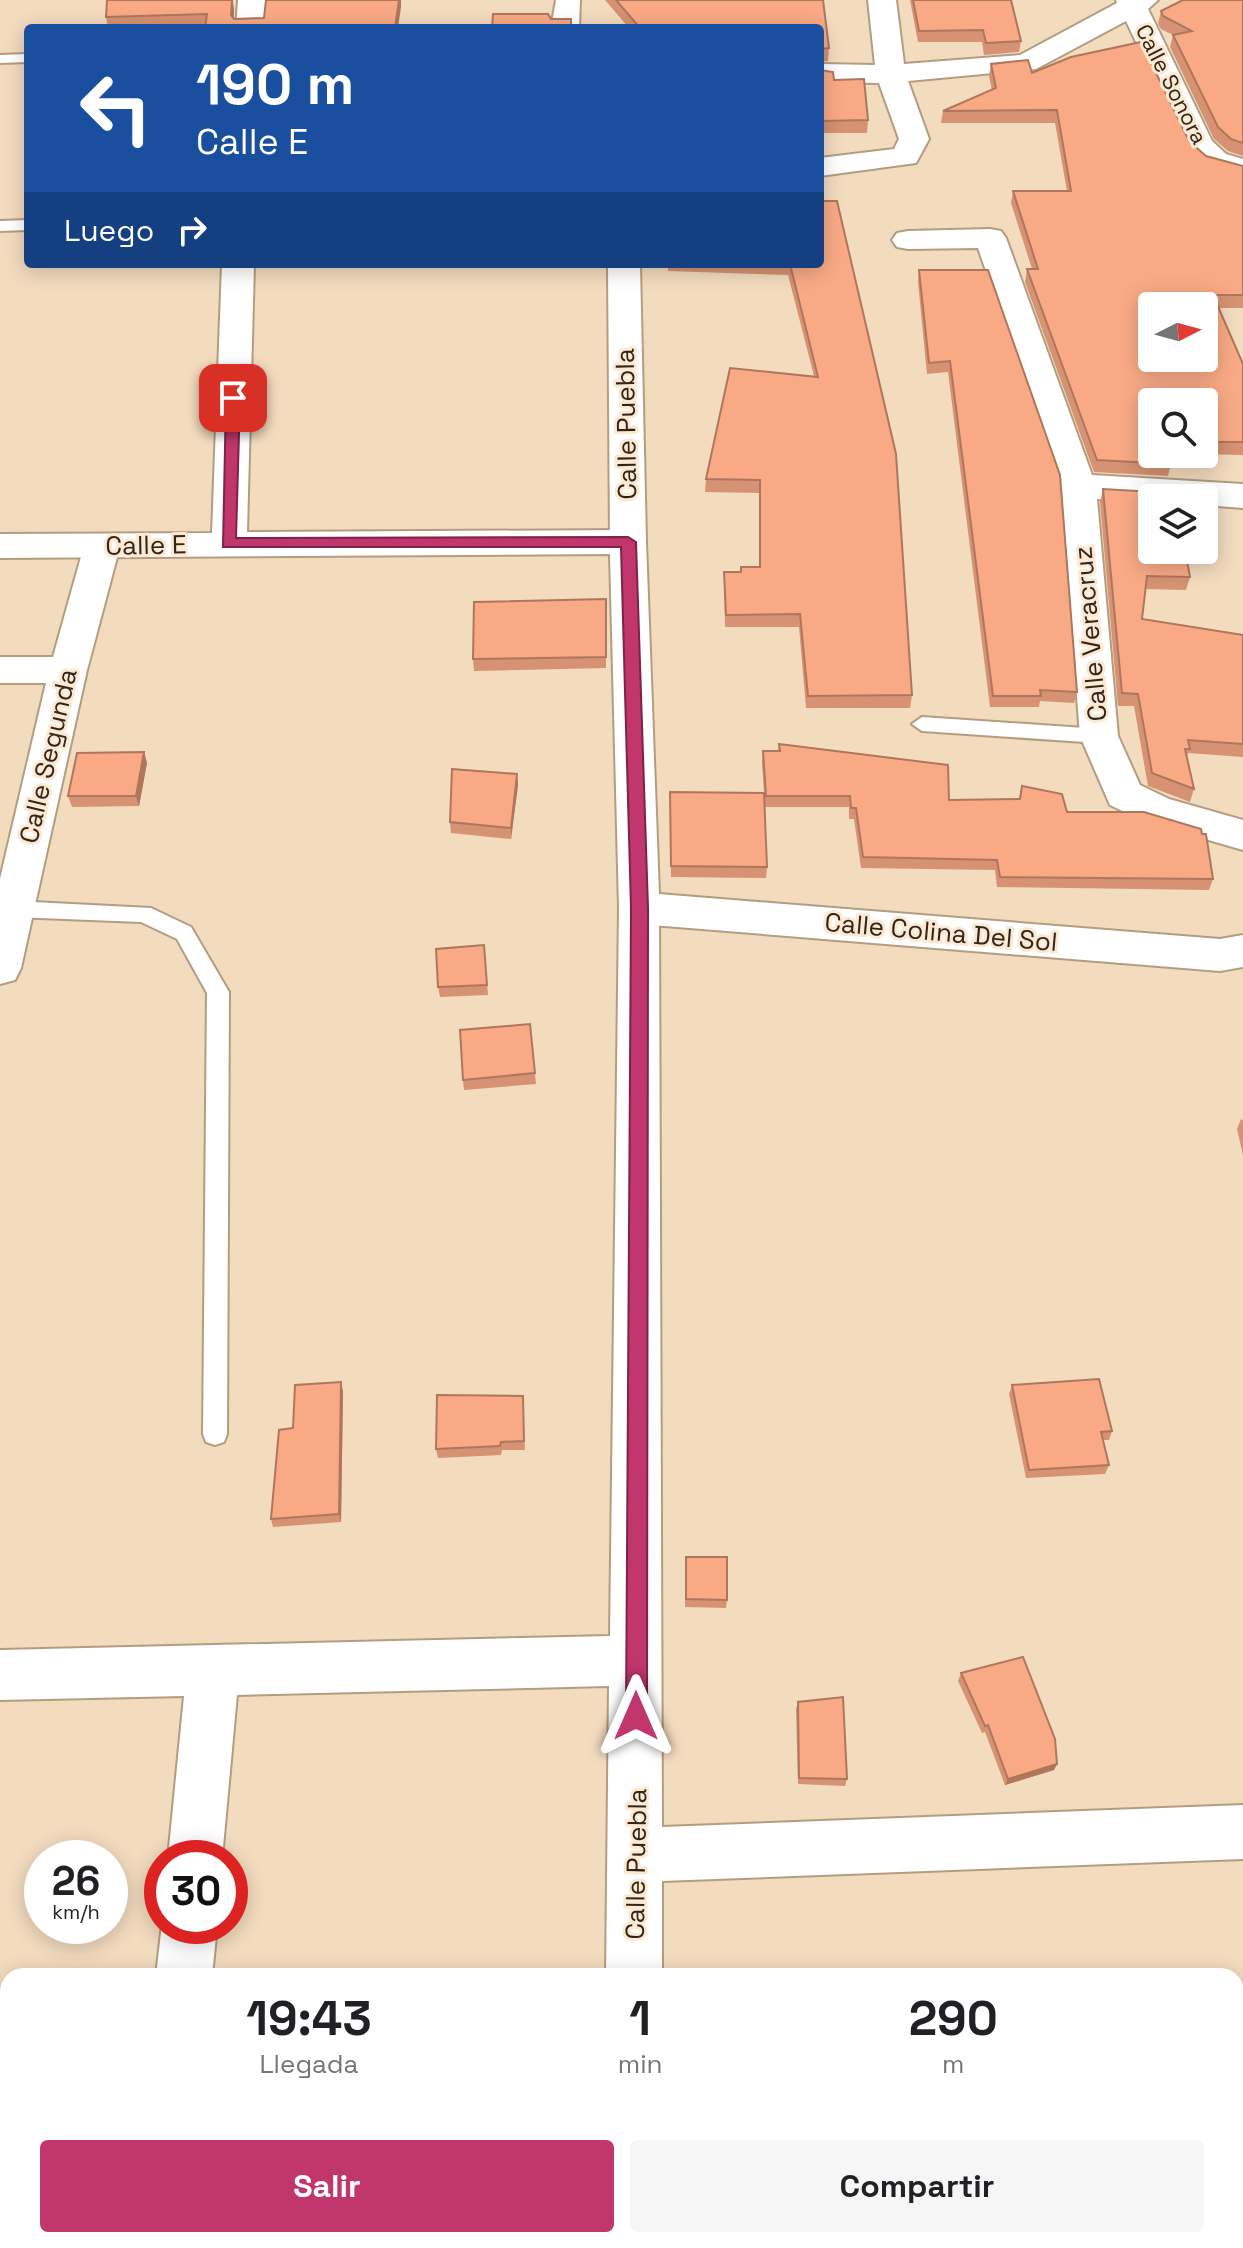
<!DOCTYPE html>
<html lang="es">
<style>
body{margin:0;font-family:"Space Grotesk",sans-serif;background:#f6f6f6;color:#202124;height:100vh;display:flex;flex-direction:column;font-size:30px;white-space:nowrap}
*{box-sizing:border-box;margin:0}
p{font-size:26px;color:#757577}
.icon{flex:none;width:44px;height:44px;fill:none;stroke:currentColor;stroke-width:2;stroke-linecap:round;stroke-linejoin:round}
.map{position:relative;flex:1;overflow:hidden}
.drawer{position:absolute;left:0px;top:1968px;width:1244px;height:280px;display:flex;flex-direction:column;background:#fff;border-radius:24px 24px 0 0;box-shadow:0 4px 20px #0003}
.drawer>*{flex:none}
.banner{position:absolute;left:24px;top:24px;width:800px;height:244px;border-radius:8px;box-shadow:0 4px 20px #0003;background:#1a4fa0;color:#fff;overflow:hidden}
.needle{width:52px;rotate:84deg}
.buttons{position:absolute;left:1138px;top:292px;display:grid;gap:16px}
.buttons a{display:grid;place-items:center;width:80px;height:80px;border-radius:8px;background:#fff;box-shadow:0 4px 20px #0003;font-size:40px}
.speed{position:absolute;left:24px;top:1840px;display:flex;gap:16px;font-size:40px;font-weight:700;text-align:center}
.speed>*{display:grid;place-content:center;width:104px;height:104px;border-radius:50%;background:#fff;box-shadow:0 4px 20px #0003;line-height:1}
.speed small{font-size:20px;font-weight:400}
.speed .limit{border:12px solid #d22;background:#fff;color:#111}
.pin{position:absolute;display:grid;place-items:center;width:68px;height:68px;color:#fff;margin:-34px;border-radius:16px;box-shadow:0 4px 12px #0006}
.me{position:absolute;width:88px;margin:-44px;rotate:0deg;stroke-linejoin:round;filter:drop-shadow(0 0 6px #0008)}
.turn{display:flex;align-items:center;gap:28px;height:168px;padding:0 40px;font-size:36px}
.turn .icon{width:104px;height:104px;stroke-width:2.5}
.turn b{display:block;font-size:56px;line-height:68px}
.then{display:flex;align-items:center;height:76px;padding:0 40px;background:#0003;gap:16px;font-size:30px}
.eta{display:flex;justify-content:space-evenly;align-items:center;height:136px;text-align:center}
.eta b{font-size:48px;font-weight:800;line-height:56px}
.button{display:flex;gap:16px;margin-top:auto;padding:16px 40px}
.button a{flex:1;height:92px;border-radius:8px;background:#c1366d;color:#fff;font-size:32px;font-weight:800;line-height:92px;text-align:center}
.button a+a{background:#f6f6f6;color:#202124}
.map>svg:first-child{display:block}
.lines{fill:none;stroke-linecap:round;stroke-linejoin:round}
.lane-casing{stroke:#b39d81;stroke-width:4}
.street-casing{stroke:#b39d81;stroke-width:4}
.secondary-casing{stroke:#b39d81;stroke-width:4}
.lane{fill:#fff;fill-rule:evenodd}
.street{fill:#fff;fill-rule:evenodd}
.secondary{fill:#fff;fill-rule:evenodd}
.wall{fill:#d69272}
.shaded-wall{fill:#ae775d}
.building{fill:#f9aa85;stroke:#ae775d;stroke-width:2;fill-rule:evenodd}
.route{fill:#c1366d;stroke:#7d2347;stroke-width:2}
.labels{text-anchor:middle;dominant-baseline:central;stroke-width:6;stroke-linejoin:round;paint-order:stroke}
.far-street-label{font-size:22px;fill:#2f261b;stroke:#fde9d2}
.street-label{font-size:26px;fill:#2f261b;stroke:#fde9d2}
</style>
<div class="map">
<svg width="1243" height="2248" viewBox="0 0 1243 2248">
<rect width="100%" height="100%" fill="#f3dbbe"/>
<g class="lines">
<g class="lane-casing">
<g id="lane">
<path d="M 28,54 L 28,62 L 0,63 L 0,55 Z"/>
<path d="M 28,220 L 28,230 L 0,231 L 0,221 Z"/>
<path d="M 922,717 L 1099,729 L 1109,736 L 1099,743 L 922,731 L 912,724 Z"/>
<path d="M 13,901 L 151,908 L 191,927 L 229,992 L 227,1434 L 224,1442 L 215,1445 L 206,1442 L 203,1434 L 207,993 L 177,939 L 141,922 L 13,917 L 6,915 L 3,909 L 6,903 Z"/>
</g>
</g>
<g class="street-casing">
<g id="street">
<path d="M 556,0 L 580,0 L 579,28 L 551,28 Z"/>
<path d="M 868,0 L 896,0 L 904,64 L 1020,55 L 1117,3 L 1116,0 L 1158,0 L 1148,9 L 1212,141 L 1226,154 L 1243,159 L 1243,178 L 1204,166 L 1188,151 L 1126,21 L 1036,69 L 908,81 L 929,139 L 916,163 L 820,176 L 820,158 L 894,149 L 899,139 L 879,83 L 820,82 L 820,64 L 875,65 Z"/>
<path d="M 990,229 L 1001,231 L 1006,238 L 1092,475 L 1243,484 L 1243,508 L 1204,505 L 1204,498 L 1152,498 L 1152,502 L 1097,499 L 1118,736 L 1140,785 L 1169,799 L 1243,820 L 1243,850 L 1143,821 L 1110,805 L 1080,736 L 1061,486 L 978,248 L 908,249 L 897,247 L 892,240 L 897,233 L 908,231 Z"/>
<path d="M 608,264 L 640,264 L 646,542 L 641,551 L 628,554 L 615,551 L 610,542 Z"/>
<path d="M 102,534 L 115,537 L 120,546 L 87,670 L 21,968 L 15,980 L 0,984 L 0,879 L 46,683 L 0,683 L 0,657 L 53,657 L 84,546 L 89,537 Z"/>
<path d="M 639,892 L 653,897 L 659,908 L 662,1827 L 1243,1805 L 1243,1859 L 662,1881 L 662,1976 L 606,1976 L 609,1686 L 237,1695 L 222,1858 L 168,1858 L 184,1696 L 0,1700 L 0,1650 L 610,1636 L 619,908 L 625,897 Z"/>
<path d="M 162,1924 L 217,1926 L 212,1976 L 156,1976 Z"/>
<path d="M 130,2240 L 190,2240 L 189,2248 L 129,2248 Z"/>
<rect x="600" y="2240" width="60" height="8"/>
</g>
</g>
<g class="secondary-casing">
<g id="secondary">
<path d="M 238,0 L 266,0 L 264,28 L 236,28 Z"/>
<path d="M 222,264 L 254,264 L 247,532 L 628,530 L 641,533 L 646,542 L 659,894 L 1220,939 L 1243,935 L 1243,967 L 1220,971 L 639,924 L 625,919 L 619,908 L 610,554 L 0,558 L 0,534 L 212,533 Z"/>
</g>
</g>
<use href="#lane" class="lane"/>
<use href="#street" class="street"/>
<use href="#secondary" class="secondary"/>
</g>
<g class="wall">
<path d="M 107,0 L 233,0 L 234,19 L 264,18 L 266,0 L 401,0 L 401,7 L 205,26 L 108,28 L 106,17 Z"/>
<path d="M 605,0 L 823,0 L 829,48 L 828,61 L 820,62 L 820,28 L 629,28 Z"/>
<path d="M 910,0 L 1011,0 L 1021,41 L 1019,52 L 984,55 L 982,42 L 918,42 Z"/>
<path d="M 1243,0 L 1243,156 L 1228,151 L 1214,139 L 1170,47 L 1173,35 L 1161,29 L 1158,24 L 1161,11 Z"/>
<path d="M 991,64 L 1032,73 L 1189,141 L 1206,156 L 1243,167 L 1243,308 L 1219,308 L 1243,364 L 1243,455 L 1194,454 L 1204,454 L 1204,402 L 1152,402 L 1171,464 L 1168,476 L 1094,472 L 1025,282 L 1027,269 L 1032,269 L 1011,203 L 1013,191 L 1067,191 L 1055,123 L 941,123 L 943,111 L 992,90 L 989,76 Z"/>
<path d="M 820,70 L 834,80 L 868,120 L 867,133 L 820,133 Z"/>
<path d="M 668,264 L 820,264 L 912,695 L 910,708 L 806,708 L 799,627 L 725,627 L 724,572 L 740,572 L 741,567 L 759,567 L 759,493 L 705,492 L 706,479 L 814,376 L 788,275 L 668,271 Z"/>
<path d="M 919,270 L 1077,692 L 1074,703 L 1040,701 L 1039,707 L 990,707 L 948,372 L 927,374 L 918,282 Z"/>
<path d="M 1103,489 L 1190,577 L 1186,590 L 1145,589 L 1142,619 L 1243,635 L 1243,757 L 1188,753 L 1187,757 L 1194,789 L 1190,802 L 1148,786 L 1134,706 L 1118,706 L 1100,502 Z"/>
<path d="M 606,599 L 606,668 L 474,671 L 473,659 Z"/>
<path d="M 779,744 L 949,800 L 1019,799 L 1022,786 L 1067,812 L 1213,879 L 1209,890 L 997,887 L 995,870 L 861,868 L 854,819 L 849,819 L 849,807 L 765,807 L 762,763 L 763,751 L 778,751 Z"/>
<path d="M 144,752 L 147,763 L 139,806 L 72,807 L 68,796 Z"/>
<path d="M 517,774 L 518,785 L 511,839 L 451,833 L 450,822 Z"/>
<path d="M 670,792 L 767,867 L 766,878 L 671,877 Z"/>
<path d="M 484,945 L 488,995 L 440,997 L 438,987 Z"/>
<path d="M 530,1024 L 536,1084 L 464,1090 L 463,1080 Z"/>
<path d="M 1241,1119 L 1243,1120 L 1243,1155 L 1237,1129 Z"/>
<path d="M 1012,1385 L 1112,1431 L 1109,1440 L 1103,1440 L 1109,1465 L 1105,1474 L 1026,1478 L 1009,1394 Z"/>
<path d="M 343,1391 L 341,1522 L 273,1527 L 271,1519 L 293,1428 Z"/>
<path d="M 523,1396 L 525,1450 L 502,1450 L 501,1455 L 438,1458 L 436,1449 Z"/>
<path d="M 686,1557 L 727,1600 L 726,1608 L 685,1607 Z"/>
<path d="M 961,1673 L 1057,1764 L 1054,1770 L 1005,1785 L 985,1732 L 982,1733 L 958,1681 Z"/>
<path d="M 798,1702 L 847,1779 L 845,1786 L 798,1784 L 796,1709 Z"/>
<path d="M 1142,2240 L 1208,2240 L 1205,2248 L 1159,2248 Z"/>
</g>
<g class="shaded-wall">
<path d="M 232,0 L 234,9 L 233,28 L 231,15 Z"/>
<path d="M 399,0 L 401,0 L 401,7 L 398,28 L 395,28 Z"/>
<path d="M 144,752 L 147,763 L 139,806 L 136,796 Z"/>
<path d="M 517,774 L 518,785 L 511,839 L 511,828 Z"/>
<path d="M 341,1382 L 343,1391 L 341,1522 L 339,1514 Z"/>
<path d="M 1057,1764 L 1054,1770 L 1005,1785 L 1008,1779 Z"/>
</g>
<g class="building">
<path d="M 107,0 L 232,0 L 231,15 L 234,19 L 264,18 L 266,0 L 399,0 L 395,28 L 205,28 L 207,14 L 106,17 Z"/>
<path d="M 616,0 L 823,0 L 829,48 L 820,49 L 820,28 L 640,28 Z"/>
<path d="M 913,0 L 1011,0 L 1021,41 L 986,43 L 983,30 L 919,31 Z"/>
<path d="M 1183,0 L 1243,0 L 1243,143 L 1231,139 L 1218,127 L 1173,35 L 1192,31 L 1163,16 L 1161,11 Z"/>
<path d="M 493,14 L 548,14 L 551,19 L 571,19 L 571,28 L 492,28 Z"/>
<path d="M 1141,42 L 1189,141 L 1206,156 L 1243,166 L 1243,295 L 1213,295 L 1243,364 L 1243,442 L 1204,442 L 1204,402 L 1152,402 L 1152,454 L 1169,454 L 1171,464 L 1097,460 L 1027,269 L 1038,269 L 1013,191 L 1071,191 L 1057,110 L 943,111 L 996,88 L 991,64 L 1028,60 L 1032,73 L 1071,57 ZM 1152,306 L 1204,306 L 1204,358 L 1152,358 Z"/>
<path d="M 820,70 L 833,72 L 834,80 L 864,79 L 868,120 L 820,121 Z"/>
<path d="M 820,201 L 837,201 L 896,454 L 912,695 L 808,696 L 800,614 L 726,615 L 724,572 L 741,572 L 741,567 L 760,567 L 760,480 L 706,479 L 730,368 L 818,377 L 790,264 L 820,264 Z"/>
<path d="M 919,270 L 988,270 L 1060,475 L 1077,692 L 1040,690 L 1041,696 L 993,696 L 950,361 L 929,363 Z"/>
<path d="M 1158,488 L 1175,488 L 1177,498 L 1152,498 L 1152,550 L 1185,550 L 1190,577 L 1147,576 L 1142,619 L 1243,635 L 1243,744 L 1188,740 L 1190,749 L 1185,749 L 1194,789 L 1152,773 L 1138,694 L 1122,693 L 1103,489 L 1155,492 Z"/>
<path d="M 606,599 L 606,657 L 473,659 L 474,602 Z"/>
<path d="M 779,744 L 948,765 L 949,800 L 1020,799 L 1022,786 L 1062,794 L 1067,812 L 1144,812 L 1201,829 L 1202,834 L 1206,834 L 1213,879 L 1000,877 L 997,860 L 863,857 L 856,808 L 851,808 L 850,796 L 766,796 L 763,751 L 780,751 Z"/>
<path d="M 144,752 L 136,796 L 68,796 L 77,753 Z"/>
<path d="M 452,769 L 517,774 L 511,828 L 450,822 Z"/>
<path d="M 670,792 L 764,793 L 767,867 L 671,866 Z"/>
<path d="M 484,945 L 487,985 L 438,987 L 436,949 Z"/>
<path d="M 530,1024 L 535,1073 L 463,1080 L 460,1030 Z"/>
<path d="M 1099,1379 L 1112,1431 L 1101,1432 L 1109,1465 L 1029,1470 L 1012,1385 Z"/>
<path d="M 341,1382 L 339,1514 L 271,1519 L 279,1430 L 293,1428 L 295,1385 Z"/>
<path d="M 437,1395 L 523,1396 L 524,1441 L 501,1442 L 500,1446 L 436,1449 Z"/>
<path d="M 686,1557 L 727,1557 L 727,1600 L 686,1599 Z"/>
<path d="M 1023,1657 L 1055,1739 L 1057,1764 L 1008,1779 L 988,1725 L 985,1726 L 961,1673 Z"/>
<path d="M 843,1697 L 847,1779 L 799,1778 L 798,1702 Z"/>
<path d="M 1153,2240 L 1208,2240 L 1205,2248 L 1170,2248 Z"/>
</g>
<path class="route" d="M 233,393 L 240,398 L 236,538 L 628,537 L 636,542 L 648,908 L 647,1716 L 644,1723 L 636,1726 L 629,1723 L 626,1716 L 631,908 L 621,547 L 223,547 L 226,398 Z"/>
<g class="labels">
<g class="far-street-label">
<text transform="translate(1172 84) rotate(63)">Calle Sonora</text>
</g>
<g class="street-label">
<text transform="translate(626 424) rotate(-91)">Calle Puebla</text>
<text transform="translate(146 545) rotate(-1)">Calle E</text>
<text transform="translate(1090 634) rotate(-95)">Calle Veracruz</text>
<text transform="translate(48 756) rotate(-77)">Calle Segunda</text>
<text transform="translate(941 932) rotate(5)">Calle Colina Del Sol</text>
<text transform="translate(636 1864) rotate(-89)">Calle Puebla</text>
</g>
</g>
</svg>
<div class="buttons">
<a><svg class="needle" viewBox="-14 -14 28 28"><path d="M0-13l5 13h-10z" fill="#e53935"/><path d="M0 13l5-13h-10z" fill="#757577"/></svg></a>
<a><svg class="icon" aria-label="search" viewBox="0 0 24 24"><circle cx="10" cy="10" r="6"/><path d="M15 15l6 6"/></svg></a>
<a><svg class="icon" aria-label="layers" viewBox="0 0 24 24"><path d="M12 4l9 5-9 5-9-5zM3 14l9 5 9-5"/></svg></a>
</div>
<div class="speed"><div>26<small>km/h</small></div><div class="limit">30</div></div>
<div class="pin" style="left:233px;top:398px;background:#d93025"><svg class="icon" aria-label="arrive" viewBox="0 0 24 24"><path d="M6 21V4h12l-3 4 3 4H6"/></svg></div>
<svg class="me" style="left:636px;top:1716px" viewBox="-20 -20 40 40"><path d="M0-17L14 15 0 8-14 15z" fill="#c1366d" stroke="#fff" stroke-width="4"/></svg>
<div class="banner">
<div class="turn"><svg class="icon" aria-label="left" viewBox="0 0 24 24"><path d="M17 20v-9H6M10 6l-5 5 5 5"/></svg><div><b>190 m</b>Calle E</div></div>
<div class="then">Luego<svg class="icon" aria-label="right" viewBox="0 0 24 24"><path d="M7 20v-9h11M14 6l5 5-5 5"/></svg></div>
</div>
<section class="drawer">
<div class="eta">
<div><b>19:43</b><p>Llegada</p></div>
<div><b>1</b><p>min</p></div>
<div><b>290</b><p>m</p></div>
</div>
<div class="button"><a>Salir</a><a>Compartir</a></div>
</section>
</div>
